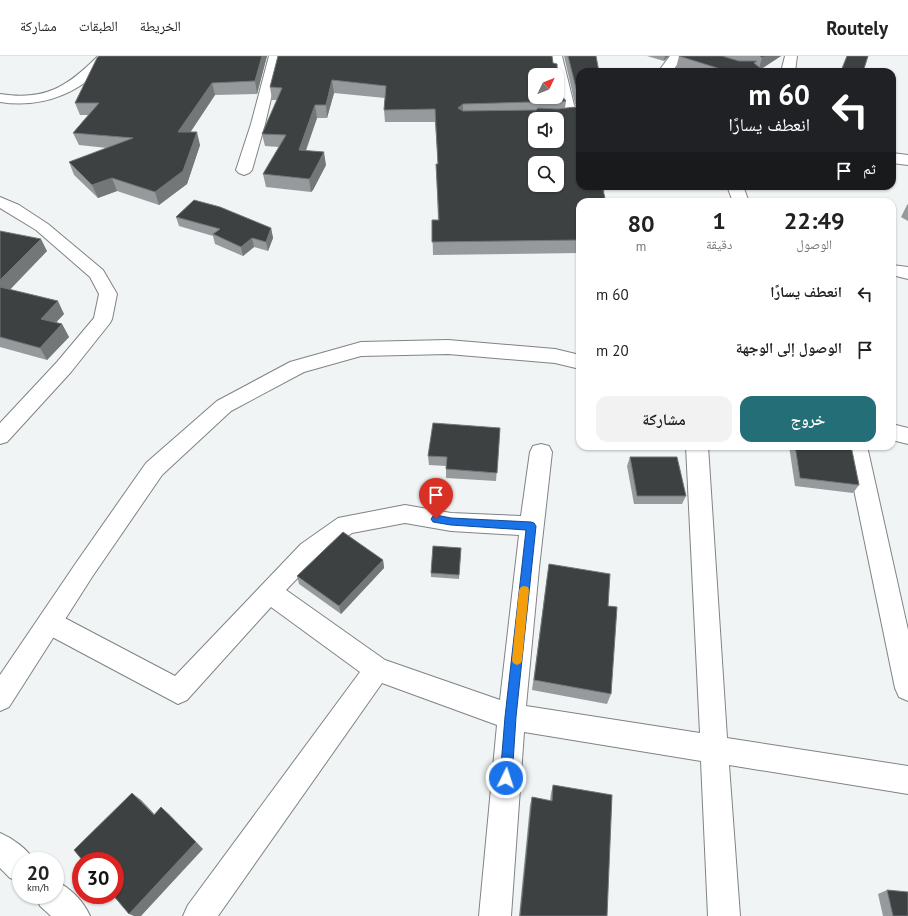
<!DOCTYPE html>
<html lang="ar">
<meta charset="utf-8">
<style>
body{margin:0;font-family:"PT Sans","Noto Naskh Arabic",sans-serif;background:#f2f2f2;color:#222;direction:rtl;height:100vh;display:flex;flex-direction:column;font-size:15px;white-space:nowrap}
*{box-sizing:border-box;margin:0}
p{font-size:13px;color:#767676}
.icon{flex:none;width:22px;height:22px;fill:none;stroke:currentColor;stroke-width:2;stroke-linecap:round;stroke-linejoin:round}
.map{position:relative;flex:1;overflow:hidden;direction:ltr}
.drawer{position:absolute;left:576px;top:142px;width:320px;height:252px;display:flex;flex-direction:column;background:#fff;border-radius:12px;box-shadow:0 1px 3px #0004;direction:rtl}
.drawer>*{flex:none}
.guide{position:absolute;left:576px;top:12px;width:320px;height:122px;border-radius:12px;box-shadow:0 1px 3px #0004;direction:rtl;background:#202124;color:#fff;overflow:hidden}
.needle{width:26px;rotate:47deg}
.controls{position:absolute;left:528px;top:12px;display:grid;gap:8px}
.controls a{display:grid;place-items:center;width:36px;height:36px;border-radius:8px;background:#fff;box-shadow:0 1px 3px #0004;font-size:20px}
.speed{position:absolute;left:12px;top:796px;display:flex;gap:8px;font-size:20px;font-weight:700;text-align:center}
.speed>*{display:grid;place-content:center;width:52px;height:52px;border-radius:50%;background:#fff;box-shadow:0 1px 3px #0004;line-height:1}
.speed small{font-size:10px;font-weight:400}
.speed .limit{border:6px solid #d22;background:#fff;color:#111}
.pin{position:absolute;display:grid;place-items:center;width:34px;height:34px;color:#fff;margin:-41px -17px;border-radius:50% 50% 50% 0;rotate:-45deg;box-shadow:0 0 4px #0007}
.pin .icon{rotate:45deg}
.me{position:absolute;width:44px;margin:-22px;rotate:4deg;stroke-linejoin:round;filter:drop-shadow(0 0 3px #0008)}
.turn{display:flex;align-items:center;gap:14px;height:84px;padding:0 20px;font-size:18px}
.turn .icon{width:52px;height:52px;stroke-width:2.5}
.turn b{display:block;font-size:28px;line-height:34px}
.then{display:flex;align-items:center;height:38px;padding:0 20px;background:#0003;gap:8px;font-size:15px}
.eta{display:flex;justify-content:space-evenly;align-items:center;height:68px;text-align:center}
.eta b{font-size:24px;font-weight:600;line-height:28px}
.action{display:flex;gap:8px;margin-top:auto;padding:8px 20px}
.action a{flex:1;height:46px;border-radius:12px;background:#246e78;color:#fff;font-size:16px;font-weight:600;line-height:46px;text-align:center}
.action a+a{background:#f2f2f2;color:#222}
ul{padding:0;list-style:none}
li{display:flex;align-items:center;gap:12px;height:56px;padding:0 20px}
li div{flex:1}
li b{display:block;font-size:15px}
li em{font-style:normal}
header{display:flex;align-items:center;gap:24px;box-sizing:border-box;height:56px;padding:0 20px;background:#fff;border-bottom:1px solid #e0e0e0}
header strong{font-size:19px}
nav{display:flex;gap:22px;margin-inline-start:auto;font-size:14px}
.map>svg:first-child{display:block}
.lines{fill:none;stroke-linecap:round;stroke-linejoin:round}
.street-casing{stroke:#808384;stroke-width:2}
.secondary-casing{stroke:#808384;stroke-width:2}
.street{fill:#fff;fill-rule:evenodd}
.secondary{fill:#fff;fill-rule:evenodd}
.wall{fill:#979a9c}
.shaded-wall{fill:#737778}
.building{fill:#3e4142;stroke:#737778;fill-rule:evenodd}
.route{fill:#1a73e8;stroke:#114b97}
.slow{fill:#f59e0b}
</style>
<header>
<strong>Routely</strong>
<nav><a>الخريطة</a><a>الطبقات</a><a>مشاركة</a></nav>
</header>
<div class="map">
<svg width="908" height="860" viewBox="0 0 908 860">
<rect width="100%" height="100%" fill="#f0f4f5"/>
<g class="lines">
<g class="street-casing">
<g id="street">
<path d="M 269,0 L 281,0 L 265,68 L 252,114 L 249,117 L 244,119 L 239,117 L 236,114 L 251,68 Z"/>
<path d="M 550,0 L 562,0 L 574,49 L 580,54 L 580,64 C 556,58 557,39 557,19 L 553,19 Z"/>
<path d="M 670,0 L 683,0 L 672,16 L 658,16 Z"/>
<path d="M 785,0 L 797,0 L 795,16 L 781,16 Z"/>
<path d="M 541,388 L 549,390 L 552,396 L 539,512 L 526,650 L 700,677 L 686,390 L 708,390 L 727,682 L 908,710 L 908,738 L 729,709 L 740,860 L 708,860 L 701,705 L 524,676 L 511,860 L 479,860 L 497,669 L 382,627 L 218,860 L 183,860 L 188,849 L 360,616 L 271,551 L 187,644 L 178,648 L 41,575 L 38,567 L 41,559 L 50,556 L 59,559 L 175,620 L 301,488 L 338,462 L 405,449 L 451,457 L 521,460 L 530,396 L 533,390 ZM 405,467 L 451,475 L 519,479 L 500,644 L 385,604 L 286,534 L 317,502 L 352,477 Z"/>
<path d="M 845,390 L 867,390 L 908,574 L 908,645 L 899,641 L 895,632 Z"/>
<path d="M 0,777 C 12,782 28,793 34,805 L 21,805 L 21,826 L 10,822 L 0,812 Z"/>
<path d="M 55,825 C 70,831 84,846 90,860 L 51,860 L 40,850 L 36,839 L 55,839 Z"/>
</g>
</g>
<g class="secondary-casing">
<g id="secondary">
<path d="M 98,0 L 111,0 C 86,36 43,53 0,46 L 0,38 C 45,45 67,31 98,0 Z"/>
<path d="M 892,97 L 908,99 L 908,109 L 892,107 Z"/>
<path d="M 727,130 L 743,130 L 749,146 L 733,146 Z"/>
<path d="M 0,141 L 19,149 L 48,168 L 103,214 L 117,238 L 112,263 L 110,267 L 71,316 L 7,386 L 0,388 L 0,367 L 57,306 L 94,262 L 99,238 L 90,221 L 36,174 L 0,152 Z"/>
<path d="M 892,209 L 908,211 L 908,223 L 892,219 Z"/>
<path d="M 448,284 L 555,293 L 580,299 L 580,313 L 555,307 L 448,298 L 361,300 L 304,316 L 231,355 L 162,419 L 92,521 L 9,651 L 0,655 L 0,619 L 76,507 L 146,407 L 217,345 L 290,306 L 361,286 Z"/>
<path d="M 892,368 L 908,372 L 908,388 L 892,384 Z"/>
</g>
</g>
<use href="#street" class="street"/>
<use href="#secondary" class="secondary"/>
</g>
<g class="wall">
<path d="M 99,0 L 267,0 L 257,38 L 215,39 L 190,76 L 200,89 L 187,128 L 159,149 L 117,135 L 98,142 L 74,119 L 69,106 L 107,92 L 79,89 L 73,77 L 88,59 L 80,59 L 75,47 Z"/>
<path d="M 278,0 L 553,7 L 558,28 L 562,40 L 566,45 L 565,52 L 580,130 L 605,130 L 604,137 L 580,146 L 580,197 L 433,199 L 432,164 L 438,164 L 436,108 L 438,108 L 435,66 L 385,66 L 384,54 L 385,42 L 334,37 L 327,62 L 317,62 L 306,95 L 326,109 L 313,134 L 311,136 L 266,131 L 263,118 L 279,91 L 265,90 L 262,78 L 277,44 L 272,44 L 270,31 Z"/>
<path d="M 564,0 L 596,0 L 580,16 L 580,52 L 575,48 Z"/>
<path d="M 647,0 L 669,0 L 664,5 Z"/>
<path d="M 679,0 L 781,0 L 761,13 L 765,16 L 688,16 L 676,12 Z"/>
<path d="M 908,148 L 908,165 L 901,161 L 907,149 Z"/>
<path d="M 176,161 L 271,172 L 273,182 L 268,195 L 254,191 L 243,200 L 215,188 L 213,180 L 179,170 Z"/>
<path d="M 0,175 L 47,195 L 10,233 L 64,258 L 56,266 L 62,268 L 69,281 L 47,304 L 0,291 Z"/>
<path d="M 500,372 L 496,425 L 446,422 L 446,410 L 429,409 L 428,400 Z"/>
<path d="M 789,390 L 851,390 L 859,429 L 853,437 L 795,430 Z"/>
<path d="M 630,401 L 686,440 L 682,448 L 634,448 L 627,410 Z"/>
<path d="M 461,492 L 459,523 L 431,521 L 431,517 Z"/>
<path d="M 383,504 L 384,512 L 341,558 L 299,528 L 297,520 Z"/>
<path d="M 549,508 L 608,550 L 611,638 L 607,648 L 532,634 L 547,520 Z"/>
<path d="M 553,729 L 607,860 L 519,860 L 530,749 L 532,741 L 550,745 L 551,737 Z"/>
<path d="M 887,834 L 908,860 L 883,860 L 878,838 Z"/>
</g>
<g class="shaded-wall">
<path d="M 262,0 L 267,0 L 257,38 L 255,25 Z"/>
<path d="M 665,0 L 669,0 L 664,5 Z"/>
<path d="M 765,0 L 781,0 L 758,15 L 762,2 Z"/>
<path d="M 332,24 L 334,37 L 327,62 L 326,49 Z"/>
<path d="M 212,27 L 215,39 L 182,89 L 178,76 Z"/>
<path d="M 463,48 L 463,60 L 458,52 Z"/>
<path d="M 315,49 L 317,62 L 301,107 L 299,94 Z"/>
<path d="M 197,76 L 200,89 L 187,128 L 159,149 L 155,136 Z"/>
<path d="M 324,96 L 326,109 L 313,134 L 311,136 L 309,123 Z"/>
<path d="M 112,122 L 117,135 L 98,142 L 92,129 Z"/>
<path d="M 271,172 L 273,182 L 268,195 L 266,186 Z"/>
<path d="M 252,182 L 254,191 L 243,200 L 241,191 Z"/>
<path d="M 41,183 L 47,195 L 2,242 L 0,239 L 0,224 Z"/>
<path d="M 58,245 L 64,258 L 48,275 L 41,263 Z"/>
<path d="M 62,268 L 69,281 L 47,304 L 40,292 Z"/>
<path d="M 383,504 L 384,512 L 341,558 L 339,550 Z"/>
<path d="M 132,737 L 141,744 L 162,766 L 154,759 Z"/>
<path d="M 161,751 L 169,758 L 203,793 L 141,860 L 134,860 L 129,858 Z"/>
</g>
<g class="building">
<path d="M 99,0 L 262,0 L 255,25 L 212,27 L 178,76 L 197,76 L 183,115 L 155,136 L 112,122 L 92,129 L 69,106 L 133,82 L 73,77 L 99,47 L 75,47 L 97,2 Z"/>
<path d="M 278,0 L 552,0 L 553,7 L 557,8 L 558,28 L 562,40 L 566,45 L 463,48 L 458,52 L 463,55 L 536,54 L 538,52 L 558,53 L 575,51 L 580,52 L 580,130 L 602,130 L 606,146 L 580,146 L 580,184 L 432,186 L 432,164 L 439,164 L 436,108 L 438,108 L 435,53 L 384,54 L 386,30 L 332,24 L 326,49 L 315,49 L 299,94 L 324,96 L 311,121 L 309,123 L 263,118 L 286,79 L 262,78 L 282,32 L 270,31 ZM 535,19 L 557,19 L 557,41 L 535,41 ZM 535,63 L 557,63 L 557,85 L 535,85 ZM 535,107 L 557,107 L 557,129 L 535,129 Z"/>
<path d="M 568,0 L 596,0 L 599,16 L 580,16 L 580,38 L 577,36 Z"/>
<path d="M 679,0 L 722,0 L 739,5 L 757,5 L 754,7 L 765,16 L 730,16 Z"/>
<path d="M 760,0 L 765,0 L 762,2 Z"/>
<path d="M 847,0 L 868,0 L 863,16 L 845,16 L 841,15 Z"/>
<path d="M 194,144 L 220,151 L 271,172 L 266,186 L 252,182 L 241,191 L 213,178 L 220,173 L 176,161 Z"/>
<path d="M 0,175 L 41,183 L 0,224 Z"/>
<path d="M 0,231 L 58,245 L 41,263 L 62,268 L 40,292 L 0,281 Z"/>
<path d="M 433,367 L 500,372 L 497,417 L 446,413 L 447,401 L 428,400 Z"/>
<path d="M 795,390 L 851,390 L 859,429 L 800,422 Z"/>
<path d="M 630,401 L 677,401 L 686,440 L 637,440 Z"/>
<path d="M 343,476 L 383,504 L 339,550 L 297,520 Z"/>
<path d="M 433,490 L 461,492 L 459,519 L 431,517 Z"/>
<path d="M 549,508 L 610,518 L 608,550 L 617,551 L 611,638 L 534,624 Z"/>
<path d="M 553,729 L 612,739 L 607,860 L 520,860 L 532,741 L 552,745 Z"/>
<path d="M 132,737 L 154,759 L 161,751 L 196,786 L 129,858 L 113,839 L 115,839 L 115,805 L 83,805 L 74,794 Z"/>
<path d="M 887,834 L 908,836 L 908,860 L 893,860 Z"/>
</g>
<path class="route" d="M 436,459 L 451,462 L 531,466 L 534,467 L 536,470 L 516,661 L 512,722 L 510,726 L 506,728 L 502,726 L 500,722 L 505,661 L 526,474 L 451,469 L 433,466 L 431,463 L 433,460 Z"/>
<path class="slow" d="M 524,530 L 528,531 L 529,534 L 522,604 L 521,607 L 517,609 L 513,607 L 512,604 L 519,534 L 521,531 Z"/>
</svg>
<div class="controls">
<a><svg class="needle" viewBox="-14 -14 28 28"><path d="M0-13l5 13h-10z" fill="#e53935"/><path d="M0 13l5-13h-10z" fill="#767676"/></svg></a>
<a><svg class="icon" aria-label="sound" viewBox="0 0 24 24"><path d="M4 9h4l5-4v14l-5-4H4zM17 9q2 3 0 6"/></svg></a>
<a><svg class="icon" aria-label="search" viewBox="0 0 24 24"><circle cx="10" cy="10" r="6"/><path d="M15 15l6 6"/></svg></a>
</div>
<div class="speed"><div>20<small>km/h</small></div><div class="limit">30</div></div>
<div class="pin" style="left:436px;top:463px;background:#d93025"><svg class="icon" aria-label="arrive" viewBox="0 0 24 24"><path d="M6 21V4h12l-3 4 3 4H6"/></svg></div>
<svg class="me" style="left:506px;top:722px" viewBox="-20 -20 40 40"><circle r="17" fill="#1a73e8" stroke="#fff" stroke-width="3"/><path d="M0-11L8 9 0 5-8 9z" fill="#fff"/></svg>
<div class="guide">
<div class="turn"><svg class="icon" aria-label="left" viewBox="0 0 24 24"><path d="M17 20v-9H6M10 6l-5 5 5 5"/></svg><div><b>60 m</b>انعطف يسارًا</div></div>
<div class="then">ثم<svg class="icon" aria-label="arrive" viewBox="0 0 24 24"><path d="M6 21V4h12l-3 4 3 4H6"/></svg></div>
</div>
<section class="drawer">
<div class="eta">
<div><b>22:49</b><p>الوصول</p></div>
<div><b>1</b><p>دقيقة</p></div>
<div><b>80</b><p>m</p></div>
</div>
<ul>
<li><svg class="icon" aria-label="left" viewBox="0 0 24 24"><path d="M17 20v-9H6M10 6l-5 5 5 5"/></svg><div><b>انعطف يسارًا</b></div><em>60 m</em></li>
<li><svg class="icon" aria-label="arrive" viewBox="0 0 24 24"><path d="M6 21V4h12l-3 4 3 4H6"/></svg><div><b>الوصول إلى الوجهة</b></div><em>20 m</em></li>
</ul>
<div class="action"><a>خروج</a><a>مشاركة</a></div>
</section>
</div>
